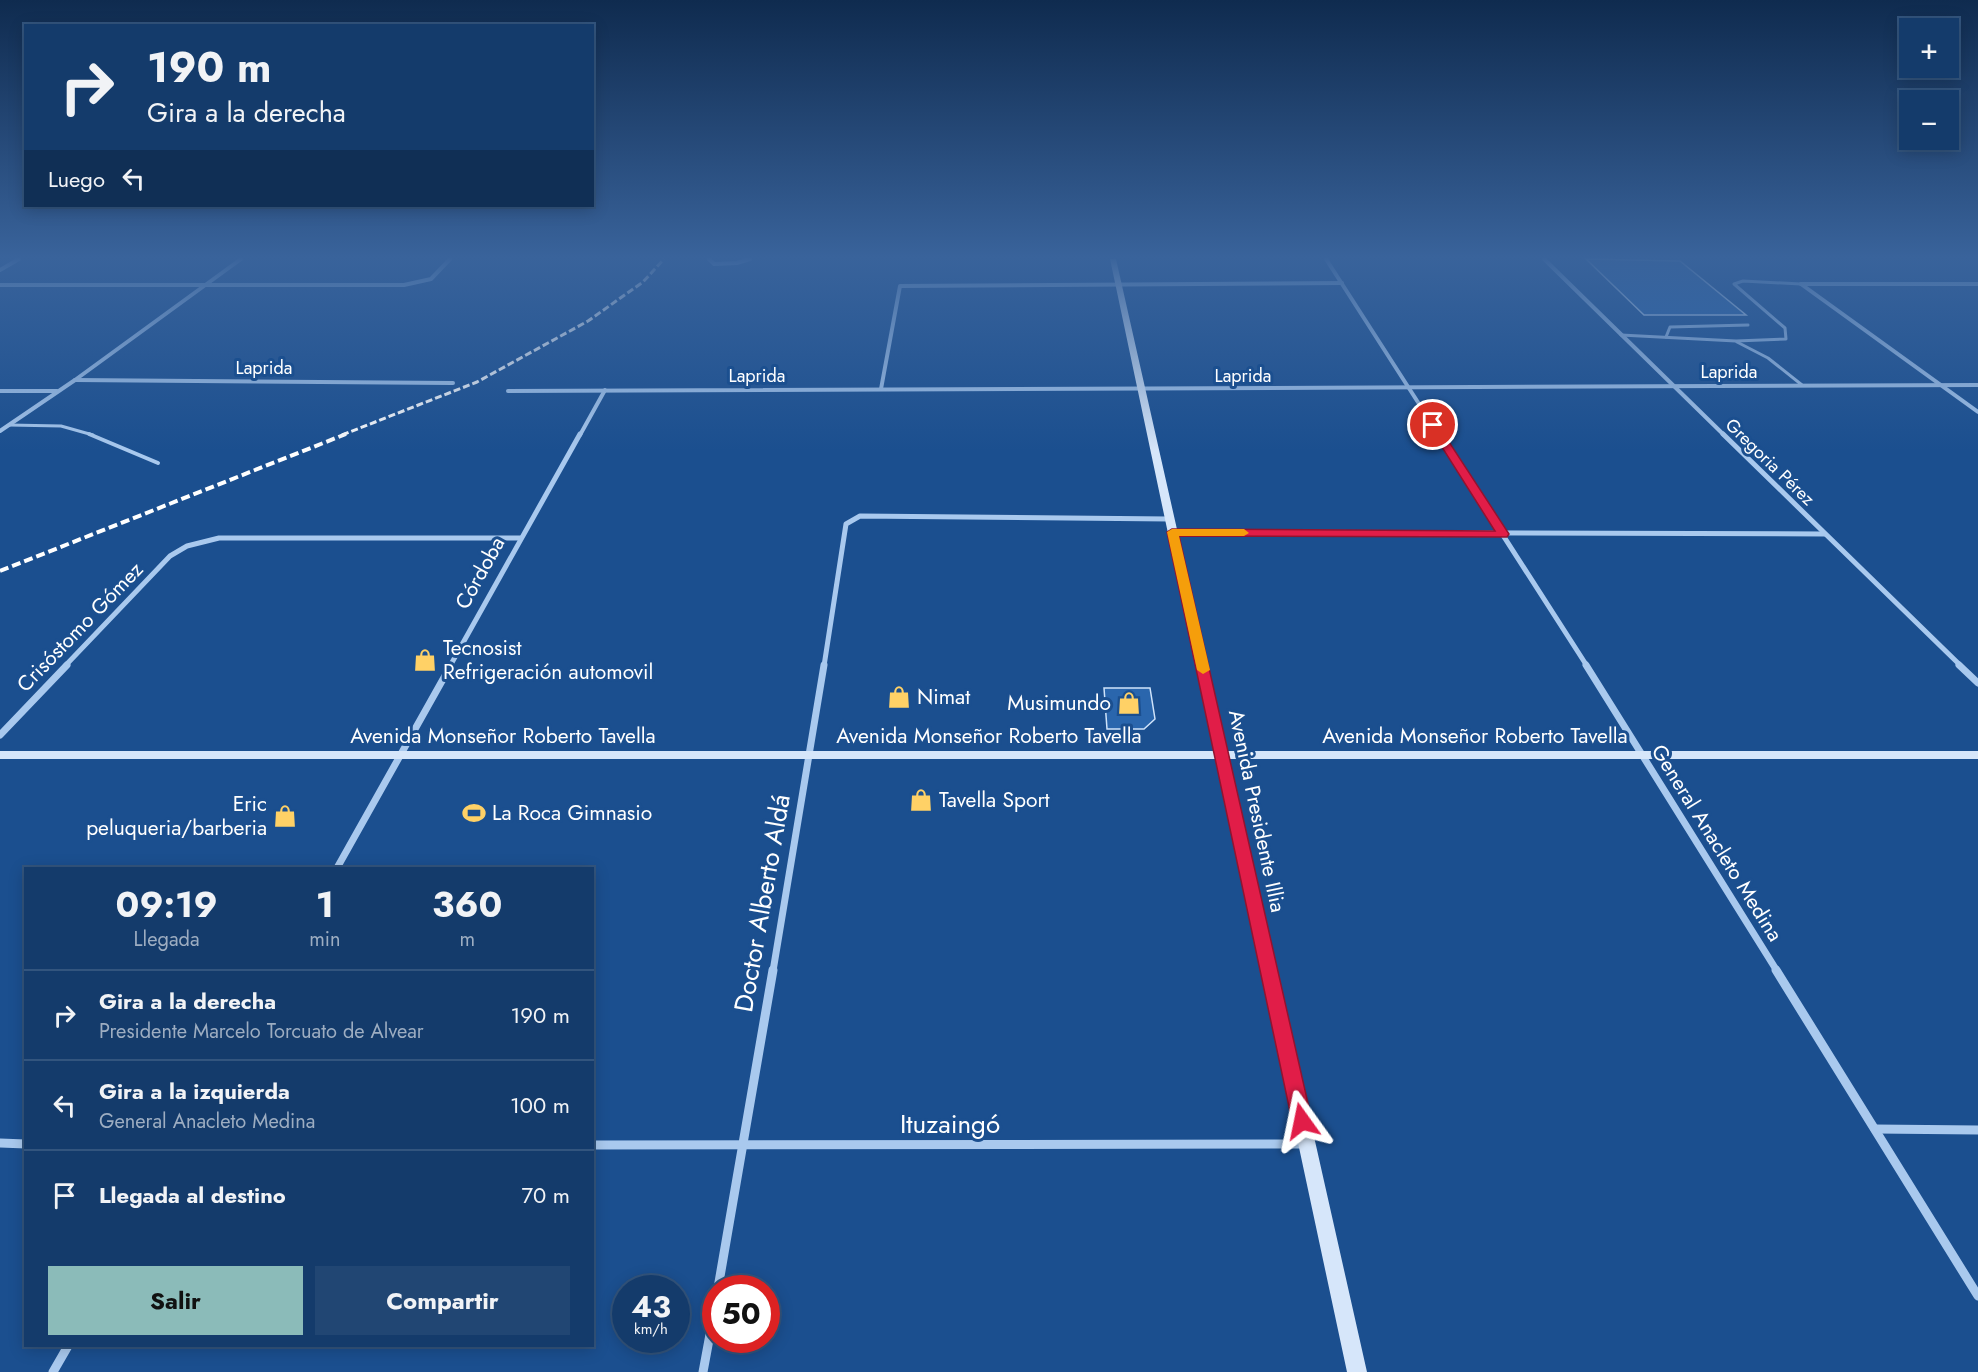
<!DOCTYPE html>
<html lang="es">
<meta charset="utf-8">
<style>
body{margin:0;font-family:Jost,sans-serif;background:#214673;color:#f1f3f6;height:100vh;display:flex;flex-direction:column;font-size:22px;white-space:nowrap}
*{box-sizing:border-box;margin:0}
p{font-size:20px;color:#9dadc1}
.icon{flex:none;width:33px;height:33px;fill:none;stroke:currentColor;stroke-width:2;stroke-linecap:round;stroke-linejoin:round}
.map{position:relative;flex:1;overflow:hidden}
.details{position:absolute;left:24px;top:867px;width:570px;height:480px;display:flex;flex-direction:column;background:#143b6b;border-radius:0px;box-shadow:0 3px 15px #0003,0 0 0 2px #33557e}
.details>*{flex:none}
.hud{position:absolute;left:24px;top:24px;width:570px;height:183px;border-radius:0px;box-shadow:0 3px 15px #0003,0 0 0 2px #33557e;background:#143b6b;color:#f1f3f6;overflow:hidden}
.tools{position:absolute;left:1899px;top:18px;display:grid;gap:12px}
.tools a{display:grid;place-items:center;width:60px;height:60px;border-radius:0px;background:#143b6b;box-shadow:0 3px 15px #0003,0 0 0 2px #33557e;font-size:30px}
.speed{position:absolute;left:612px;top:1275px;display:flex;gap:12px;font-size:30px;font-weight:700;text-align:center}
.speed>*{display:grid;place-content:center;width:78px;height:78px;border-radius:50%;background:#143b6b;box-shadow:0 3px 15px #0003,0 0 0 2px #33557e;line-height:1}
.speed small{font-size:15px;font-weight:400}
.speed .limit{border:9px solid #d22;background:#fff;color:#111}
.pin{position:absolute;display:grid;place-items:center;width:51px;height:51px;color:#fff;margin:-26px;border:3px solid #fff;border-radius:50%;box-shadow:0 2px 6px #0007}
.me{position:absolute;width:66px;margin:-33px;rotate:348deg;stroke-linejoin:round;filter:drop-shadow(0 0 4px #0008)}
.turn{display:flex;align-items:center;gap:21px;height:126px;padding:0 24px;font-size:27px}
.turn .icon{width:78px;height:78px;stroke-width:2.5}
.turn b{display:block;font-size:42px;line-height:51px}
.then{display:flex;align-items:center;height:57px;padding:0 24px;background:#0003;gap:12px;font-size:22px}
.eta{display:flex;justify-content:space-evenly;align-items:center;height:102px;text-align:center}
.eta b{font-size:36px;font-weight:700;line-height:42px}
.button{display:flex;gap:12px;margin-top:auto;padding:12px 24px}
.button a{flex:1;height:69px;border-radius:0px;background:#8bbbb9;color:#111;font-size:24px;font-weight:700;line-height:69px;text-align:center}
.button a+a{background:#214673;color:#f1f3f6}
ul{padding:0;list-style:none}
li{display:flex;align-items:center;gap:18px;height:90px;padding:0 24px;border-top:2px solid #33557e}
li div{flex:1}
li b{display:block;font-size:22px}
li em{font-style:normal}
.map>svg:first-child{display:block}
.building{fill:#2a66ad;stroke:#cfe3fa;stroke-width:1.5}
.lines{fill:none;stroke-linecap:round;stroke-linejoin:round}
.lane-far1{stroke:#a9c9ee;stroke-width:3}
.lane{stroke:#a9c9ee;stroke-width:4}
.street-far3{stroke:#a9c9ee;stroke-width:4}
.street-far2{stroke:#a9c9ee;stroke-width:5}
.street-far1{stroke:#a9c9ee;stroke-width:7}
.street{stroke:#a9c9ee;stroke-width:9}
.secondary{fill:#d6e6fa;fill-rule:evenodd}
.rail-far1{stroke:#fff;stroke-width:3;stroke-dasharray:7 3;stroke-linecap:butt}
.rail{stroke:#fff;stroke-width:4;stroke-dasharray:9 4;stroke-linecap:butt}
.route{fill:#e11d48;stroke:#92132f;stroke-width:1.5}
.slow{fill:#f59e0b}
.labels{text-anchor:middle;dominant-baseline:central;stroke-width:6;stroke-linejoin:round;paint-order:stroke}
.far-street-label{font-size:18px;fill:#fff;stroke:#1b4f8f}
.street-label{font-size:21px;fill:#fff;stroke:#1b4f8f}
.poi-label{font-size:21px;fill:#fff;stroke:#1b4f8f;text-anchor:start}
.near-street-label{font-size:26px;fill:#fff;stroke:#1b4f8f}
</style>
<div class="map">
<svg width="1978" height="1372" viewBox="0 0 1978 1372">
<rect width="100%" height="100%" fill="#1b4f8f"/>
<g class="building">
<path d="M 1586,259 L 1680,261 L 1746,315 L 1644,315 Z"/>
<path d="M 1104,688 L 1150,688 L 1155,719 L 1144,729 L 1107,729 Z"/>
</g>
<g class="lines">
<g class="lane-far1">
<path d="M 1621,335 L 1736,341 L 1786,339 L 1785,328 L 1734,284 L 1743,281 L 1801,284"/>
<path d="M 1666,337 L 1670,327 L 1748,325"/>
<path d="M 1737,342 L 1768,358 L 1802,385"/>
<path d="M 9,425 L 61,426 L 93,435"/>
</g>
<path class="lane" d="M 89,434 L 158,463"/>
<g class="street-far3">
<path d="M 709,259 L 714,264 L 737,263 L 750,259"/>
<path d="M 1326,259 L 1439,435"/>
<path d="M 1544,259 L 1724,435"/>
<path d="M 0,270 L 19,259"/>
<path d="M 1801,284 L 1978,412"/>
<path d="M 1801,284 L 1978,284"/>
<path d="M 0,285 L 404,285 L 431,279 L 450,259"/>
<path d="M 75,380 L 453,383"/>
<path d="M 881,389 L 900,286 L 1342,283"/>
<path d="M 0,391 L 57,391"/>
<path d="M 508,391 L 1978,385"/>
<path d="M 0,431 L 75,380 L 241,259"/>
<path d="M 580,435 L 605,390"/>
</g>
<g class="street-far2">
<path d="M 1438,434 L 1587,666"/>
<path d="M 1723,434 L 1961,666"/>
<path d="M 1172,532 L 1825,534"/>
<path d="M 65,666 L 170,556 L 187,546 L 219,538 L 520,538"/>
<path d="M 450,666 L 580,434"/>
<path d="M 824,666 L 846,524 L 860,516 L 1169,519"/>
</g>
<g class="street-far1">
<path d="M 1586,665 L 1777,971"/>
<path d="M 1959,665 L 1978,683"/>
<path d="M 0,735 L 67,665"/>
<path d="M 337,868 L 451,665"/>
<path d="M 773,971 L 824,665"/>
</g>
<g class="street">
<path d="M 1776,970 L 1978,1296"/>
<path d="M 1875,1129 L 1978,1130"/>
<path d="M 0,1143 L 26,1144"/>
<path d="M 592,1145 L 1307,1144"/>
<path d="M 718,1288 L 773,970"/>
<path d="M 53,1372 L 68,1346"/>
<path d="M 703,1372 L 716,1302"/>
</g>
<path class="secondary" d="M 1110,259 L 1116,259 L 1227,751 L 1978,751 L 1978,759 L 1229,759 L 1367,1372 L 1347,1372 L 1216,759 L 0,759 L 0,751 L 1214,751 Z"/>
<path class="rail-far1" d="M 342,435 L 477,382 L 588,321 L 643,282 L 664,259"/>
<path class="rail" d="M 0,571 L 346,434"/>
</g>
<linearGradient id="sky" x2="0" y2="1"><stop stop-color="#0f2b4f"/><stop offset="0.57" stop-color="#39639b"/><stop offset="1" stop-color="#39639b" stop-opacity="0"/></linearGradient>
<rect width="1978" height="451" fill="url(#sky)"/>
<path class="route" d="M 1433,422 L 1438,425 L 1509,534 L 1507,537 L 1179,536 L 1312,1121 L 1309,1128 L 1302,1130 L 1295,1128 L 1292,1121 L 1167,532 L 1172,529 L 1495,531 L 1428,425 Z"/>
<path class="slow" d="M 1172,529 L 1244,529 L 1249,533 L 1244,536 L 1179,536 L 1210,670 L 1203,674 L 1197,670 L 1167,532 Z"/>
<defs>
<g id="shop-bare" transform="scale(1.8)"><path d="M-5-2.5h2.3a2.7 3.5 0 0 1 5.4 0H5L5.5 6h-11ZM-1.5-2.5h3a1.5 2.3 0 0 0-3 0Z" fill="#ffd166" stroke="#1b4f8f" stroke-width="2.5" paint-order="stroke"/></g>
<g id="stadium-bare" transform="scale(1.8)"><path d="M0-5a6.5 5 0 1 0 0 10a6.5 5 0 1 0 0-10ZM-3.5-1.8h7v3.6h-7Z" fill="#ffd166" stroke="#1b4f8f" stroke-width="2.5" paint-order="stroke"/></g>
</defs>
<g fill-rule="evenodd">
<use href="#shop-bare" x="425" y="660"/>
<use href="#shop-bare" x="899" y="697"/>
<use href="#shop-bare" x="1129" y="703"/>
<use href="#shop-bare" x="921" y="800"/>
<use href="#stadium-bare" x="474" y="813"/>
<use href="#shop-bare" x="285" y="816"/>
</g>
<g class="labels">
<g class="far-street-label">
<text x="264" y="368">Laprida</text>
<text x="1729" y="372">Laprida</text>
<text x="757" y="376">Laprida</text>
<text x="1243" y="376">Laprida</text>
<text transform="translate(1770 462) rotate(44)">Gregoria Pérez</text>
</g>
<g class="street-label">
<text transform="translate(480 573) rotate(-61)">Córdoba</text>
<text transform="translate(80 627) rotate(-46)">Crisóstomo Gómez</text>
<text x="503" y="736">Avenida Monseñor Roberto Tavella</text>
<text x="989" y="736">Avenida Monseñor Roberto Tavella</text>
<text x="1475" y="736">Avenida Monseñor Roberto Tavella</text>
<text transform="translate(1257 811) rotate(78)">Avenida Presidente Illia</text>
<text transform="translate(1717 843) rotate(58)">General Anacleto Medina</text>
</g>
<g class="poi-label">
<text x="443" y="648">Tecnosist<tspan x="443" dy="24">Refrigeración automovil</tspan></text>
<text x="917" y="697">Nimat</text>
<text x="1111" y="703" text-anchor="end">Musimundo</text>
<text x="939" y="800">Tavella Sport</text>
<text x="267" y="804" text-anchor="end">Eric<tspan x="267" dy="24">peluqueria/barberia</tspan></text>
<text x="492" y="813">La Roca Gimnasio</text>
</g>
<g class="near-street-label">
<text transform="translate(762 903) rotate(-80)">Doctor Alberto Aldá</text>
<text x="950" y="1124">Ituzaingó</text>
</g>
</g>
</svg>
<div class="tools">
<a>+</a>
<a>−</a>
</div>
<div class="speed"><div>43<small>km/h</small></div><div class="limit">50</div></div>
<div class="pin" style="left:1433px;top:425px;background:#d93025"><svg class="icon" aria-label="arrive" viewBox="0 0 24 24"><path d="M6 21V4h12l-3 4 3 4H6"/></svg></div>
<svg class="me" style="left:1302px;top:1121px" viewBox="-20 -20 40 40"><path d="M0-17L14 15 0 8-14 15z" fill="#e11d48" stroke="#fff" stroke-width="4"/></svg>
<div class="hud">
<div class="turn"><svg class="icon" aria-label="right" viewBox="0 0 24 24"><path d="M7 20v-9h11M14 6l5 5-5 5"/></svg><div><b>190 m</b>Gira a la derecha</div></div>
<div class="then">Luego<svg class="icon" aria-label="left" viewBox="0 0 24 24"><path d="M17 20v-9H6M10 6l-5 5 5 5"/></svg></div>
</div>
<section class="details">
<div class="eta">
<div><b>09:19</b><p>Llegada</p></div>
<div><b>1</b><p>min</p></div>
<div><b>360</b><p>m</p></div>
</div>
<ul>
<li><svg class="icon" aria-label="right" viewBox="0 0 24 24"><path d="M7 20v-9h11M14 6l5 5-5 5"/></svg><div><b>Gira a la derecha</b><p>Presidente Marcelo Torcuato de Alvear</p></div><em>190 m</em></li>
<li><svg class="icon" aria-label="left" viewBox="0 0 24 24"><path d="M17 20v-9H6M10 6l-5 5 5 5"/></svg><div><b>Gira a la izquierda</b><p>General Anacleto Medina</p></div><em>100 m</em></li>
<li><svg class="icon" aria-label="arrive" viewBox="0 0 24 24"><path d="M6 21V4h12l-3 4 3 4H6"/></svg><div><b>Llegada al destino</b></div><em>70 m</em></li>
</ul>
<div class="button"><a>Salir</a><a>Compartir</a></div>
</section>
</div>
